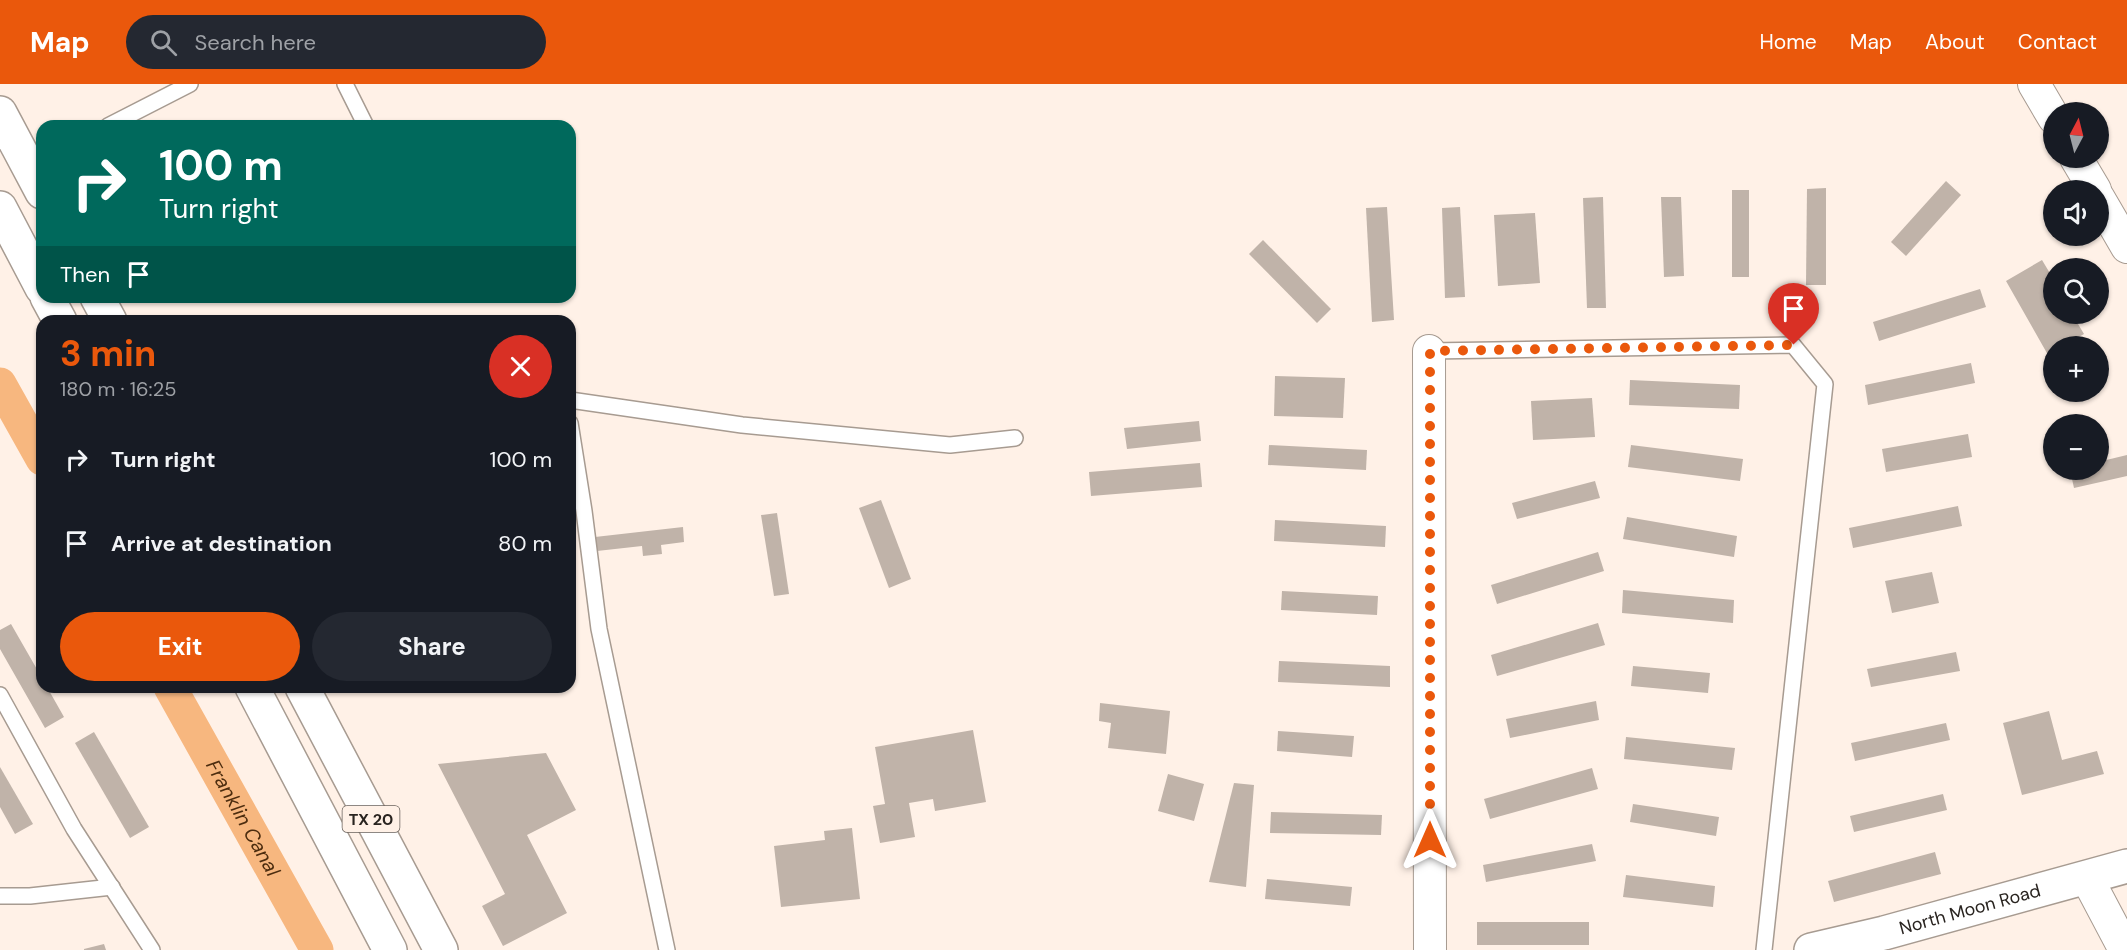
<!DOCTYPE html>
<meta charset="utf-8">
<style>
body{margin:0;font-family:"DM Sans",sans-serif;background:#242831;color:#f1f3f6;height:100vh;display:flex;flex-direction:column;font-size:22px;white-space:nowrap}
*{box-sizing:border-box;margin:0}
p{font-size:20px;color:#9ea1a6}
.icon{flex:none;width:33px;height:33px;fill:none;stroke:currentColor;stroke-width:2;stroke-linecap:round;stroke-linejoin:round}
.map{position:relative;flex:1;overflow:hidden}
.drawer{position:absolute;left:36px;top:231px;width:540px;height:378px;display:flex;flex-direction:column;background:#171b24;border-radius:18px;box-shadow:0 2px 4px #0004}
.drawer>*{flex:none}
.guide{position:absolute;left:36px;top:36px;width:540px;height:183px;border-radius:18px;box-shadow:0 2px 4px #0004;background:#00695c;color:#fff;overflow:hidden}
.needle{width:39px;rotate:7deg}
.tools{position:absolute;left:2043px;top:18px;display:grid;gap:12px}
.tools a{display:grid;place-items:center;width:66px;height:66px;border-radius:50%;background:#171b24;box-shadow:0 2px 4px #0004;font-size:30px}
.pin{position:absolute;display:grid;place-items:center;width:51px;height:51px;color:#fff;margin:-62px -26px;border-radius:50% 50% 50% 0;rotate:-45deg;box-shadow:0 0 6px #0007}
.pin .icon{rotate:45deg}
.me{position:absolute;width:66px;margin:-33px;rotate:0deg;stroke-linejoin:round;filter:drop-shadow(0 0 4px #0008)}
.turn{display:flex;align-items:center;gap:21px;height:126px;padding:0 24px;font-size:27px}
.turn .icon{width:78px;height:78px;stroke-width:2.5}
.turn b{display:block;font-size:42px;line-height:51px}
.then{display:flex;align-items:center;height:57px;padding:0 24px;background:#0003;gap:12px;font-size:22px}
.round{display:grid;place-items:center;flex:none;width:63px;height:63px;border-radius:32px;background:#242831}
.headline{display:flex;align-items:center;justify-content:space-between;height:102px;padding:0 24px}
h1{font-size:36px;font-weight:700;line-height:45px;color:#ea580c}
.button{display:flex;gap:12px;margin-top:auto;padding:12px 24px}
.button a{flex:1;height:69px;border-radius:36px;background:#ea580c;color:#fff;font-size:24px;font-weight:700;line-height:69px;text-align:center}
.button a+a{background:#242831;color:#f1f3f6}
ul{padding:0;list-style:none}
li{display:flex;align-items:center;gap:18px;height:84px;padding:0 24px}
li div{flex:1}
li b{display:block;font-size:22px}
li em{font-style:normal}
header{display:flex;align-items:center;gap:36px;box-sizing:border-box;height:84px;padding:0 30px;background:#ea580c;color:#fff}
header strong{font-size:28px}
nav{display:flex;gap:33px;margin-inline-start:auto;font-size:21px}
.search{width:420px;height:54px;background:#242831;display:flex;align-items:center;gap:15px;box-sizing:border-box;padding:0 21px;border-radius:33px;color:#9ea1a6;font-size:22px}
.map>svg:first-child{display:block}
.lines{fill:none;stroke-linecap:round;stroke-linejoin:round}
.canal{stroke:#f7b77f;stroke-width:33}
.building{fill:#c0b3a9}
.service-casing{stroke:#a79b91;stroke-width:18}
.minor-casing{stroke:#a79b91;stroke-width:34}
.tertiary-casing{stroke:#a79b91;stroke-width:36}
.primary-casing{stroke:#a79b91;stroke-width:36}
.service{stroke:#fff;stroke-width:15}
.minor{stroke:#fff;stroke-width:32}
.tertiary{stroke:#fff;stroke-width:33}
.primary{stroke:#fff;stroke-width:33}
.route{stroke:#ea580c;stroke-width:10;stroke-dasharray:0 18}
.labels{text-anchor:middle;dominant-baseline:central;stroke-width:4.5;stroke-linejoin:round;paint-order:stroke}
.shield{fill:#fff1e7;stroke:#69625c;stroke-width:1.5}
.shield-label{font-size:16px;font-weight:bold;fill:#292420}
.street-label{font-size:18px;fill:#292420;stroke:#fff1e7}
.water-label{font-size:20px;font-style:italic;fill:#4d2d0f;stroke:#fff1e7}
</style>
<header>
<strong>Map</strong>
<div class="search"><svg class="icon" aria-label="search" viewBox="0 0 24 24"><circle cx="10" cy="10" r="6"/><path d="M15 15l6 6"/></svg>Search here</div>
<nav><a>Home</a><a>Map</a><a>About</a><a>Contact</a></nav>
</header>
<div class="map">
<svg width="2127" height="866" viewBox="0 0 2127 866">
<rect width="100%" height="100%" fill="#fff1e7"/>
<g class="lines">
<g class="canal">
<path d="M 0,300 L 42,375"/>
<path id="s1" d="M 170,603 L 317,866"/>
</g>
</g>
<g class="building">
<path d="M 1946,97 L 1961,111 L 1906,172 L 1891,158 Z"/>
<path d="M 1826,104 L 1826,201 L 1806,201 L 1807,105 Z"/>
<rect x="1732" y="106" width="17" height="87"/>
<path d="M 1603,113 L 1606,224 L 1587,224 L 1583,114 Z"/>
<path d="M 1661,113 L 1681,113 L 1684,192 L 1664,193 Z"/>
<path d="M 1387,123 L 1394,236 L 1372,238 L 1366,124 Z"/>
<path d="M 1460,123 L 1465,213 L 1445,214 L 1442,124 Z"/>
<path d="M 1535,129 L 1540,199 L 1498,202 L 1494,131 Z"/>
<path d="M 1263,156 L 1331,225 L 1317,239 L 1249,170 Z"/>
<path d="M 2042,176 L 2054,196 L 2054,230 L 2072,230 L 2084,250 L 2063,262 L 2054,262 L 2054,268 L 2048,271 L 2006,197 Z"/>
<path d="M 1980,205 L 1986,223 L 1879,257 L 1873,238 Z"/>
<path d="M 1971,279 L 1975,299 L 1868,321 L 1865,301 Z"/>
<path d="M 1275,292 L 1345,294 L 1343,334 L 1274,332 Z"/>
<path d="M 1630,296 L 1740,301 L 1739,325 L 1629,321 Z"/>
<path d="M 1592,314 L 1595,353 L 1533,356 L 1531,317 Z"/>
<path d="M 1199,337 L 1201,357 L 1127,365 L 1124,344 Z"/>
<path d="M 1968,350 L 1972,373 L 1886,388 L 1882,365 Z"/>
<path d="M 1269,361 L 1367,366 L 1366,386 L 1268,381 Z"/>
<path d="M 1631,361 L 1743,375 L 1740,397 L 1628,383 Z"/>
<path d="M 2127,371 L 2127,392 L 2074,404 L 2070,386 L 2098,386 L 2098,378 Z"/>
<path d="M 1200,379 L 1202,403 L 1091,412 L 1089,388 Z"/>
<path d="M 1595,397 L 1600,414 L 1517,435 L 1512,419 Z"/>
<path d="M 881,416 L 911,495 L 889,504 L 859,424 Z"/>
<path d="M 1958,422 L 1962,442 L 1853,464 L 1849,444 Z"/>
<path d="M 777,429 L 789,510 L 774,512 L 761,431 Z"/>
<path d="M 1627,433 L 1737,452 L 1734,473 L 1623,455 Z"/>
<path d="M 1275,436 L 1386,442 L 1385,463 L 1274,457 Z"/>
<path d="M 683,443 L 684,458 L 661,461 L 662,470 L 643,472 L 642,462 L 597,467 L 595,453 Z"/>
<path d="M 1598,468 L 1604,487 L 1497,520 L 1491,501 Z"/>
<path d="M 1932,488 L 1939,519 L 1892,529 L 1885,497 Z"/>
<path d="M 1623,506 L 1734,516 L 1733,539 L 1622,529 Z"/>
<path d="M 1282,507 L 1378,512 L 1377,531 L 1281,526 Z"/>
<path d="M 1598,539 L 1605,561 L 1497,592 L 1491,571 Z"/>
<path d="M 11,540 L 42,594 L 42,603 L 47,603 L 64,633 L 45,644 L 0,565 L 0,546 Z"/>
<path d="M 1956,568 L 1960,587 L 1871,603 L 1867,585 Z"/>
<path d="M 1279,577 L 1390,582 L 1390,603 L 1278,598 Z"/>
<path d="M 1633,582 L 1710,589 L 1708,609 L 1631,602 Z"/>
<path d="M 1596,617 L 1599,636 L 1510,654 L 1506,635 Z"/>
<path d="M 1100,619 L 1170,627 L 1166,670 L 1108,664 L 1111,639 L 1099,637 Z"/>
<path d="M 2049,627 L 2062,676 L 2097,667 L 2104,690 L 2022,711 L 2003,639 Z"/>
<path d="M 1946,639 L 1950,656 L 1855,677 L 1851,659 Z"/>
<path d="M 973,646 L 986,718 L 935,727 L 933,715 L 909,719 L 915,753 L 880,759 L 873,722 L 885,720 L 875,663 Z"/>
<path d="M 1278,647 L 1354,652 L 1352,673 L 1277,667 Z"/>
<path d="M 94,648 L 149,743 L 130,754 L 75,659 Z"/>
<path d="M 1626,653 L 1735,664 L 1732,686 L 1624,675 Z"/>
<path d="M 546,669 L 576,726 L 527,751 L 567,829 L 503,862 L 482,822 L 505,810 L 438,680 Z"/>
<path d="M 0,683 L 33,740 L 15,750 L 0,723 Z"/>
<path d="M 1592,684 L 1598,705 L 1490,735 L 1484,715 Z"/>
<path d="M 1168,690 L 1204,700 L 1194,737 L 1158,727 Z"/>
<path d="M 1234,699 L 1254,701 L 1246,803 L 1209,798 Z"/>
<path d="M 1943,710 L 1947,726 L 1854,748 L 1850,732 Z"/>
<path d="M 1633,720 L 1719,733 L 1716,752 L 1630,738 Z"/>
<path d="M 1271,728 L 1382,731 L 1381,751 L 1270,749 Z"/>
<path d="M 852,744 L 860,815 L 781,823 L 774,762 L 825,756 L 824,747 Z"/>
<path d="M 1592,760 L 1596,777 L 1486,798 L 1483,781 Z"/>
<path d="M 1935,768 L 1941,790 L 1834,818 L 1828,797 Z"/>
<path d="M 1626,791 L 1715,802 L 1713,823 L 1623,813 Z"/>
<path d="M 1267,795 L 1352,803 L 1350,822 L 1265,815 Z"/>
<rect x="1477" y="838" width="112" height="23"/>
<path d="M 104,860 L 106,866 L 84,866 L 84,865 Z"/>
</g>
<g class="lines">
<g class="service-casing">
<g id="service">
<path d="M 345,0 L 366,42"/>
<path d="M 108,42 L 190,0"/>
<path d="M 1429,267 L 1793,261 L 1825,300 L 1764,866"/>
<path d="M 570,316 L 742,341 L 950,361 L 1015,354"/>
<path d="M 570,339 L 584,427 L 599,545 L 667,866"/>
<path d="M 0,611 L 74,745 L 152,866"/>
<path d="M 0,812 L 30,812 L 112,803"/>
</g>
</g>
<g class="minor-casing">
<g id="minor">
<path d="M 2034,0 L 2054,34"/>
<path d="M 2076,74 L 2095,106"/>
<path d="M 2098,113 L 2127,163"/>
<path d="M 1429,267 L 1430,866"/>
<path d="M 2087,794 L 2125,866"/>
</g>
</g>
<g class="tertiary-casing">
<g id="tertiary">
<path id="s2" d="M 1811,866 L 1884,849 L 2127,782"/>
</g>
</g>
<g class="primary-casing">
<g id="primary">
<path d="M 0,29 L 42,108"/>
<path d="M 0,124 L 42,204"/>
<path d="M 47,213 L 60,237"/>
<path d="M 97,213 L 110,237"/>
<path d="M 252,603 L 390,866"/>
<path d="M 302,603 L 441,866"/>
</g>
</g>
<use href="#service" class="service"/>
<use href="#minor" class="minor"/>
<use href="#tertiary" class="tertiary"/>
<use href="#primary" class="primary"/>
</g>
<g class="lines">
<path class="route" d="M 1430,756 L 1430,267 L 1794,261"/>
</g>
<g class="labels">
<rect class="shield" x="342.5" y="722" width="57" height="26" rx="4.5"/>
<g class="shield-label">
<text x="371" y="735">TX 20</text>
</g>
<g class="street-label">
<text stroke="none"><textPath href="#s2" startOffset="164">North Moon Road</textPath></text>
</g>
<g class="water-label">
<text stroke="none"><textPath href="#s1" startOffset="150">Franklin Canal</textPath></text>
</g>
</g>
</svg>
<div class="tools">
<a><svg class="needle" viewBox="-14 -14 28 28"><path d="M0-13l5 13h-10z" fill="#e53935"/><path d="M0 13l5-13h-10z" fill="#9ea1a6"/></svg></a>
<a><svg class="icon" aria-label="sound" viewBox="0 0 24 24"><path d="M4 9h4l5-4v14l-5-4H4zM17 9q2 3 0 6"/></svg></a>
<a><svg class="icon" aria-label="search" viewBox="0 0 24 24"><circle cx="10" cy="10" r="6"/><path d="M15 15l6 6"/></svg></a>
<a>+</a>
<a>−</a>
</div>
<div class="pin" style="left:1794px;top:261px;background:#d93025"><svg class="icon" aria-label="arrive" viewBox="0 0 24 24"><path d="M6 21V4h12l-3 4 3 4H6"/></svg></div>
<svg class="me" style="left:1430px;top:756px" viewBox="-20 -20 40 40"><path d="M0-17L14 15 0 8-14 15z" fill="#ea580c" stroke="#fff" stroke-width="4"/></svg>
<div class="guide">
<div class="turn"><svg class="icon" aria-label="right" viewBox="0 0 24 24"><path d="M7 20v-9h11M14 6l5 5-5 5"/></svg><div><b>100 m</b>Turn right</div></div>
<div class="then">Then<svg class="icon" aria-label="arrive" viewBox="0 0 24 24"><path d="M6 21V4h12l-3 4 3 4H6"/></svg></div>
</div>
<section class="drawer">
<div class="headline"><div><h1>3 min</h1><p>180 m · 16:25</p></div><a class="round" style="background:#d93025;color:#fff"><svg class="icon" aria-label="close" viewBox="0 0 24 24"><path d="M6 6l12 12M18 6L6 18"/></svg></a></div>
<ul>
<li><svg class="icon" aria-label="right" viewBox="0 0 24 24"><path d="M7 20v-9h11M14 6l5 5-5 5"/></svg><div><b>Turn right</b></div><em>100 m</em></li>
<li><svg class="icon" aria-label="arrive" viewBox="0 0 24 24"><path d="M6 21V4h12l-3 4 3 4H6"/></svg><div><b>Arrive at destination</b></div><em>80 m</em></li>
</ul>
<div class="button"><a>Exit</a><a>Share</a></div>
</section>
</div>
